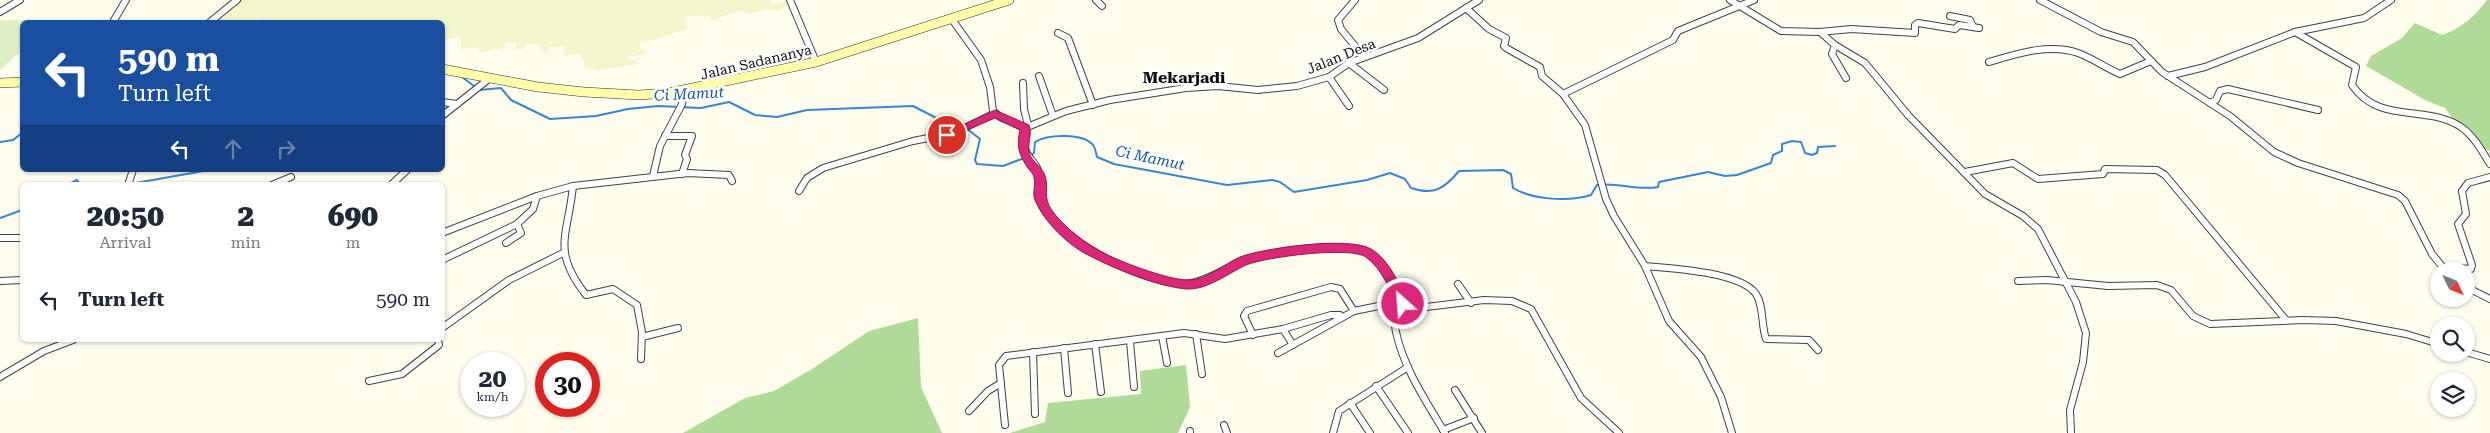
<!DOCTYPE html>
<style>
body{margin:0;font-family:"Roboto Serif",serif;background:#f6f6f7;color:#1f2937;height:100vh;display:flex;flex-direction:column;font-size:19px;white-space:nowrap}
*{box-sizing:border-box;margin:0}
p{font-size:16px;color:#747a83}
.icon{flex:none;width:28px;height:28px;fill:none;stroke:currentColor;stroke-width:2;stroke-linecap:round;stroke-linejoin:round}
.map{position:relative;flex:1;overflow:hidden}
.drawer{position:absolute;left:20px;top:182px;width:425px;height:160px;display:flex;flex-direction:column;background:#fff;border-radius:8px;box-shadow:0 1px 4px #0004}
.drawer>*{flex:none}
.guide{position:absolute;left:20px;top:20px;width:425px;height:152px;border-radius:8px;box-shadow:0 1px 4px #0004;background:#1a4fa0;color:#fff;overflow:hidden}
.needle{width:32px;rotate:133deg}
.fabs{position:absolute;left:2430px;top:262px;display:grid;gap:10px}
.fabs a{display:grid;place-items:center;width:45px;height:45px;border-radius:50%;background:#fff;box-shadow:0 1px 4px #0004;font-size:25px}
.speed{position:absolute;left:460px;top:352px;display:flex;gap:10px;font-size:25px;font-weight:700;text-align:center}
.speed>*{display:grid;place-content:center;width:65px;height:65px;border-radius:50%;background:#fff;box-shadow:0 1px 4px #0004;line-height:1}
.speed small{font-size:12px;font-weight:400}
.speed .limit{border:8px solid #d22;background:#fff;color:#111}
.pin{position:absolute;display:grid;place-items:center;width:42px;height:42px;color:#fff;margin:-21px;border:2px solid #fff;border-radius:50%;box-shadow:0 1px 5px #0007}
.me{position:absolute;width:55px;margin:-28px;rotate:334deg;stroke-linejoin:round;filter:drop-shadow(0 0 4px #0008)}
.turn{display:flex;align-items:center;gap:18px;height:105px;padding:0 15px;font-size:22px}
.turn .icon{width:65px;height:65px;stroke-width:2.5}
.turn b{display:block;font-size:35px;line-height:42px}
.lanes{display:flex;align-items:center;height:48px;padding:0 15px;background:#0003;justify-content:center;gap:25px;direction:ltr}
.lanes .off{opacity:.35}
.eta{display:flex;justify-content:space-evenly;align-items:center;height:85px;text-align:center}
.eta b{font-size:30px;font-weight:800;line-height:35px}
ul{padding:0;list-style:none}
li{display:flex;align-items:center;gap:15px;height:65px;padding:0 15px}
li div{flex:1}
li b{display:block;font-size:19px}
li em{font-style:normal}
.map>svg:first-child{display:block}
.farmland{fill:#f5f5ce}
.forest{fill:#afda97}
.pitch{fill:#e0f1c9}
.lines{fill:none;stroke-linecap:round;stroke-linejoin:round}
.stream{stroke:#3986ce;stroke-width:2}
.street-casing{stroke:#414141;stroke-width:8}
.secondary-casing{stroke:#303030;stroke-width:10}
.street{stroke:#fff;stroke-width:6}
.secondary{stroke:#fffda9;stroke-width:9}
.route{fill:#db2777;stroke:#8e194d}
.labels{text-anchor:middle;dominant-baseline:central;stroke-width:5;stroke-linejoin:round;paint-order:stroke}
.street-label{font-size:14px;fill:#0e0e0e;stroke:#fff}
.water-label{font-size:15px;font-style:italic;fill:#1658a0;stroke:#fff}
.quarter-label{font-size:16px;font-weight:bold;fill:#0e0e0e;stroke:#fff}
</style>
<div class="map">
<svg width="2490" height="433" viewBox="0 0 2490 433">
<rect width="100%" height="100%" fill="#fffdee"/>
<path class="farmland" d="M 238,0 L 769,0 L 772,5 L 790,1 L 790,5 L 780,10 L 766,9 L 749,14 L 740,10 L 711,21 L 710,16 L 703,17 L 702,15 L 685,17 L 686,29 L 647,42 L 640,42 L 641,48 L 647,53 L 629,57 L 629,61 L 635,59 L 638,64 L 598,70 L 586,68 L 581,55 L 578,54 L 564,55 L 565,46 L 549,47 L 548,54 L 541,51 L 540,45 L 528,43 L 524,49 L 513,50 L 517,43 L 506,42 L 505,48 L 479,53 L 478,47 L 461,49 L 460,37 L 443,40 L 443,46 L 442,22 L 374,22 L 374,21 L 264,22 L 266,20 L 256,19 L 252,22 L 211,22 Z"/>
<g class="forest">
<path d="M 2487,0 L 2490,0 L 2490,151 L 2470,142 L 2445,108 L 2425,100 L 2366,66 L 2371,56 L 2402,38 L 2415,23 L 2442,35 C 2462,28 2474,17 2487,0 Z"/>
<path d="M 918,318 L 921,387 L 942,433 L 683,433 L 745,398 L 774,391 L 812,369 L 869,331 Z"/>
<path d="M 1186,365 L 1190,407 L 1178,433 L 1010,433 L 1045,422 L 1048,403 L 1141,394 L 1140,371 Z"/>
</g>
<path class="pitch" d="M 0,20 L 56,20 L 53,22 L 22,22 L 22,50 L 0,70 Z"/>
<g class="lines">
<g class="stream">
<path d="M 462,77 L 479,90 L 501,88 L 511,100 L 550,119 L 596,116 L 628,109 L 658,106 L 701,108 L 729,102 L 755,115 L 777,117 L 807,110 L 913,106 L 948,124 L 959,123 L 962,126"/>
<path d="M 966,128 L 980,139 L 975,160 L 977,164 L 1003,166 L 1027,157"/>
<path d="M 0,142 L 13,140 L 22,133"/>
<path d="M 1031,155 L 1034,153 L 1035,142 C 1048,134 1083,133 1093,145 C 1096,149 1096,153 1097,157 L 1114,164 L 1227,185 L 1272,180 L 1280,182 L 1294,192 L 1367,180 L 1390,173 L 1405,179 L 1411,188 C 1434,196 1445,188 1459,171 L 1503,170 L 1511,174 L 1513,188 C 1533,200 1569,202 1591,195 L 1597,185 C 1618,182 1637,191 1658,187 L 1659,182 L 1708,172 L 1725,176 L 1737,175 L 1771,163 L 1773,155 L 1782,151 L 1782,144 L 1792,141 L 1801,142 L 1805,153 L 1812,155 L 1817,153 L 1818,147 L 1835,146"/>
<path d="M 130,184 L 209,170"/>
<path d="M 67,185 L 77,180 L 81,185"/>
<path d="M 0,218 L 22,210"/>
</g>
<g class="street-casing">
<g id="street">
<path d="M 790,0 L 816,62"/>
<path d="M 1096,0 L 1102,6"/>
<path d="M 1355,0 L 1338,20 L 1341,29 L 1364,57"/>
<path d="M 1730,0 L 1781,31 L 1820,32 L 1851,29 L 1915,33 L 1915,25 L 1918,23 L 1955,29 L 1959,25 L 1979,28"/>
<path d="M 2040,0 L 2101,32 L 2133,42 L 2162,72 L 2230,116 L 2274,152 L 2298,163 L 2398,195 L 2405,201 L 2432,254 L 2446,271"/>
<path d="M 1466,8 L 1489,29 L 1506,38 L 1504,46 L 1506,48 L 1540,67 L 1542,76 L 1563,94 L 1585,125 L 1606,199 L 1614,216 L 1645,266 L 1669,321 L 1701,357 L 1721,397 L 1732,433"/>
<path d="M 0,12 L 20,0"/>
<path d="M 1950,16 L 1970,20 L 1973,27"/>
<path d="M 951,18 L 981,60 L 990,87 L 993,111 L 1000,117 L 1025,128 C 1019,162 1039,156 1040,180 C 1041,188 1038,197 1042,206 C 1059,240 1155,290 1191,283 C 1210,280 1226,267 1243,261 C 1269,252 1341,240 1366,252 C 1377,257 1397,285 1401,296 C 1407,310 1392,319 1396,332 C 1404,369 1426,401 1445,433"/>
<path d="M 113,22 L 126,0"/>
<path d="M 210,22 L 237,0"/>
<path d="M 1820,32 L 1835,45 L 1865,63 L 1908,115 L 1985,194 L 2023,216 L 2038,229 L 2076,302 L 2086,333 L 2083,362 L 2070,410 L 2071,433"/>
<path d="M 2295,32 L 2356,67 L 2352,85 C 2379,125 2427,104 2461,127 C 2474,136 2482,151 2490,164"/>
<path d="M 1058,33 L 1068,38 L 1093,105"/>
<path d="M 1835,45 L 1832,54 L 1846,78"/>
<path d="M 1989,62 C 2016,54 2049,43 2078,53 C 2092,58 2106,68 2120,74 L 2151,61"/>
<path d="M 1349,63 L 1384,90"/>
<path d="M 1039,76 L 1053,116"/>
<path d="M 2168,76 L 2205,67 L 2295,32 L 2364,18 L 2391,0"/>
<path d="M 1329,77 L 1349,106"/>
<path d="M 1023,83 L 1024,109 L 1028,125"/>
<path d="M 1563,94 L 1673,40 L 1678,31 L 1754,0"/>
<path d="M 442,102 L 457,104"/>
<path d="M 2210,103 L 2216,100 L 2220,91 L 2228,89 L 2318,110"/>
<path d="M 442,116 L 490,78"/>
<path d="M 1025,128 L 1066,111 L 1110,100 L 1186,88 L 1218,86 L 1258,90 L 1297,86 L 1329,77 L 1349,63 L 1418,38 L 1479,0"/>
<path d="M 665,136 L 692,136 L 685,155 L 687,159 L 682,174"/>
<path d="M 1965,172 L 2013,163 L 2038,179 L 2103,174 L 2105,169 L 2157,170 L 2165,175 L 2286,320"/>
<path d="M 653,176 L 660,146 L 682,104 L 684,90"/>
<path d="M 128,185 L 133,170"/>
<path d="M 272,185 L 291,177"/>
<path d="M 391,185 L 407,170"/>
<path d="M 573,186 L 688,173 L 729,175 L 732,181"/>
<path d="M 799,191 L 807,178 L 823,168 L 913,141 L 954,133 L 995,113"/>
<path d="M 442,233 L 537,196 L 573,186 C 568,236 551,250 586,295 L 613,289 L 637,305 L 642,332 L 641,359"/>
<path d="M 0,238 L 22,238"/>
<path d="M 506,243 L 521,233 L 517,224 L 533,209 L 537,196"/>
<path d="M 442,260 L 517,224"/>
<path d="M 1645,266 C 1670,268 1741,272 1756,294 C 1764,306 1761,325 1766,339 L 1809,340 L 1818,350"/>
<path d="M 2442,267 L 2471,269 L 2472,265 L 2458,224 L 2466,214 L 2462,191 L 2468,183 L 2490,177"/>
<path d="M 0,281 L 22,280"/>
<path d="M 2018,281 L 2047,280 L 2108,286 L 2157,285 L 2171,290 L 2193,316 L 2210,324 L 2303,320 L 2336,321 L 2406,334 L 2439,344"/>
<path d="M 1458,284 L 1471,303"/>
<path d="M 2466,287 L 2490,299"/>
<path d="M 442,328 L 509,280 L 563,253"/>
<path d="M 1283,329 L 1293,345"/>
<path d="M 1196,334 L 1202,374"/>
<path d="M 1253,335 L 1244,316 L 1247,311 L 1331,287 L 1340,289 L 1354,311"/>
<path d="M 1162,336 L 1167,363"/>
<path d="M 642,337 L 678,328"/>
<path d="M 1130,341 L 1134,387"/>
<path d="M 1095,344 L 1101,392"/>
<path d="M 1064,348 L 1068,393"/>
<path d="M 1033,352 L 1035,414"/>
<path d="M 2466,352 L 2490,359"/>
<path d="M 1278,353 L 1354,311 L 1403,301 L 1426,307 L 1484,300 L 1512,301 L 1531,309 L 1581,398 L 1619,433"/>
<path d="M 0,377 L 44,351 L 73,340"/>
<path d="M 369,381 L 402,374 L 439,345 L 438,340"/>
<path d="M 1376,386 L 1408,433"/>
<path d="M 1455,390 L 1482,433"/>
<path d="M 1350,403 L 1370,433"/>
<path d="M 969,411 L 988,391 L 1001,383"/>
<path d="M 1005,425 L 999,365 L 1006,356 L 1184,333 L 1225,339 L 1283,329 L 1331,315 L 1340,315"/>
<path d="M 1224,425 L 1227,433"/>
<path d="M 1443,430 L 1474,418"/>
<path d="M 1190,431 L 1190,433"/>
<path d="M 1333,433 L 1339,411 L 1408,367"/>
</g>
</g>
<g class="secondary-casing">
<g id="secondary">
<path d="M 442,69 L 538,87 L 584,92 L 638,95 L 669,93 L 816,62 L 1009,0"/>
<path d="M 0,83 L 22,82"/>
</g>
</g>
<use href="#street" class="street"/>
<use href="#secondary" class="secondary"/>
</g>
<path class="route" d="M 995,110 L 1029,125 C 1033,134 1026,145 1030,155 C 1033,162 1043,168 1045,176 C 1049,188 1043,197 1051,209 C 1061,224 1080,239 1096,249 C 1112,259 1170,281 1189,280 C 1207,280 1224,264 1240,257 C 1264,248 1349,236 1371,249 C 1389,259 1400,286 1409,304 L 1403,309 L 1399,308 C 1390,290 1382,269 1366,257 C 1350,246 1265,257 1246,265 C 1229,273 1207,290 1187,289 C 1159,287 1115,269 1090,256 C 1069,246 1044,222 1035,200 C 1032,193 1036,185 1034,178 C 1034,174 1030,171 1028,168 C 1019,155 1016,146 1020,130 L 995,118 L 951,137 L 947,139 L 942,135 Z"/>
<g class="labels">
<g class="street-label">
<text transform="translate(1341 56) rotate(-22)">Jalan Desa</text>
<text transform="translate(756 62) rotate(-13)">Jalan Sadananya</text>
</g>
<g class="water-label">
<text transform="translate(689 94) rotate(-3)">Ci Mamut</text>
<text transform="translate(1150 158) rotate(12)">Ci Mamut</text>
</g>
<g class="quarter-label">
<text x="1184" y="77">Mekarjadi</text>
</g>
</g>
</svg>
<div class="fabs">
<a><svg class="needle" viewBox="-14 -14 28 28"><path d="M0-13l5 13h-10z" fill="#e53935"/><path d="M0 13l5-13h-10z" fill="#747a83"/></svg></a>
<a><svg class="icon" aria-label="search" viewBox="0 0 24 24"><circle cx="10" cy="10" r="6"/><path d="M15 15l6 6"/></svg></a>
<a><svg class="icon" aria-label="layers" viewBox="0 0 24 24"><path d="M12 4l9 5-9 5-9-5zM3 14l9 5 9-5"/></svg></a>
</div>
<div class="speed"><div>20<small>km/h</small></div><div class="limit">30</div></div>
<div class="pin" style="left:947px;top:135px;background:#d93025"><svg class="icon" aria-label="arrive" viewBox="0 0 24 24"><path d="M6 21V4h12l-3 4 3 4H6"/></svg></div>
<svg class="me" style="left:1403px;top:304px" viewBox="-20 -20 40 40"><circle r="17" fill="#db2777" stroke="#fff" stroke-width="3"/><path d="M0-11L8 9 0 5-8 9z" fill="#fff"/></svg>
<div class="guide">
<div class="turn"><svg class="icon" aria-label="left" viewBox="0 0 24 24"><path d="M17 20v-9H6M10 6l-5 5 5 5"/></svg><div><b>590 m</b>Turn left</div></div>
<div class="lanes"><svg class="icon" aria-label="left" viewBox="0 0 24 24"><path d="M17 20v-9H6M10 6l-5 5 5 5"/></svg><svg class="icon off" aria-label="ahead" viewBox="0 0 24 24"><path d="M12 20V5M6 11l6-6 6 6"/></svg><svg class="icon off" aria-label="right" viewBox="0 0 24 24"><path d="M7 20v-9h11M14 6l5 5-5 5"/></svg></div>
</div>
<section class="drawer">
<div class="eta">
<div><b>20:50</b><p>Arrival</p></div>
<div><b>2</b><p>min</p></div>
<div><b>690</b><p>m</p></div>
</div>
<ul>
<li><svg class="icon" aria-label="left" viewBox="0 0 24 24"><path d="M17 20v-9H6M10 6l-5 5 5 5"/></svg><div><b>Turn left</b></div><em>590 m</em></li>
</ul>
</section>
</div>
